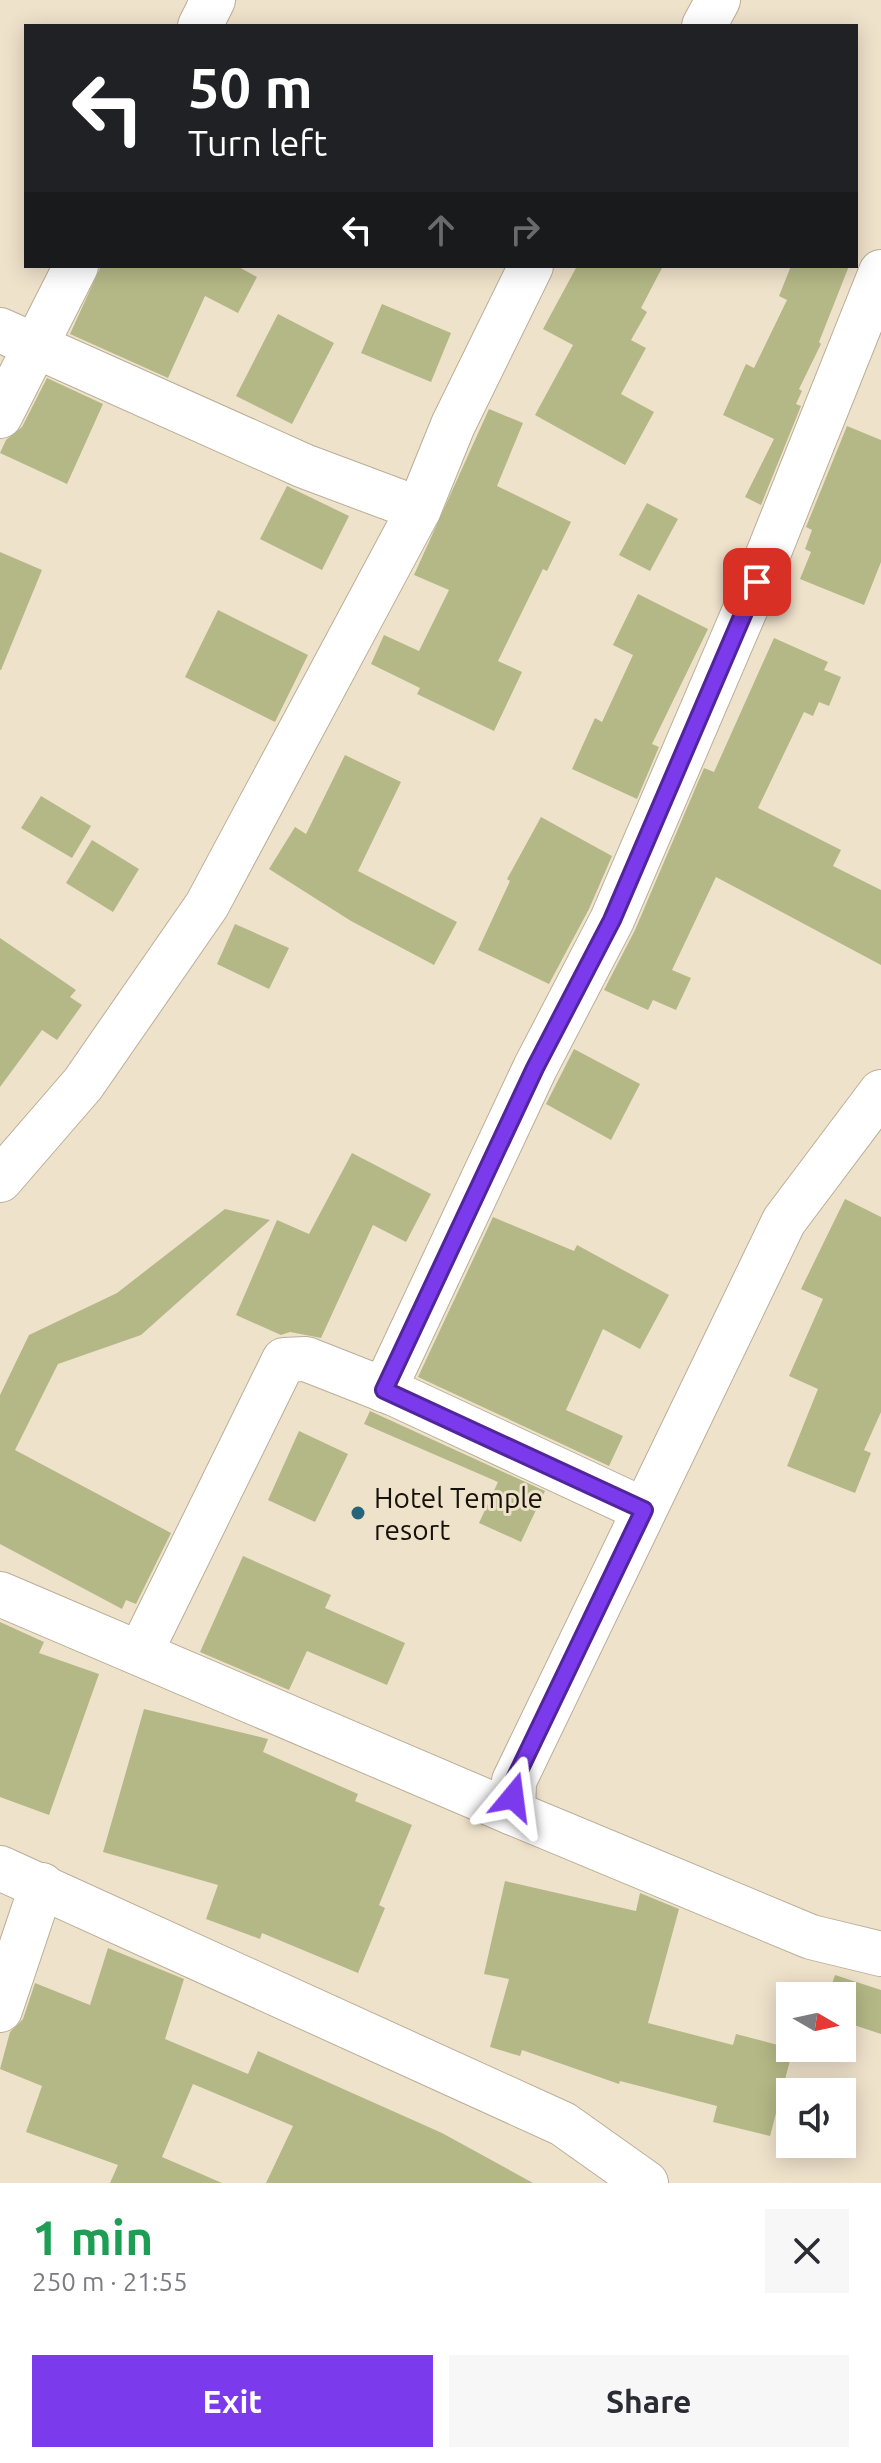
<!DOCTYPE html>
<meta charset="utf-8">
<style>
body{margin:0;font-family:Ubuntu,sans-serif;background:#f7f7f7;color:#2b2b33;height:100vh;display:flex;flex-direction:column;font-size:30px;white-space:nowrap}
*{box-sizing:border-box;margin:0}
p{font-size:26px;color:#7c7c81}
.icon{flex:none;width:44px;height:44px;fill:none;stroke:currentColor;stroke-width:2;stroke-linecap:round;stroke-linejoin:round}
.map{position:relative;height:2183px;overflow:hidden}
.sheet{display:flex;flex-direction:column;background:#fff;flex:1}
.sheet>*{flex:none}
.top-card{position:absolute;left:24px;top:24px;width:834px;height:244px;border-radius:0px;box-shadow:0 4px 20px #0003;background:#202124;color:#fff;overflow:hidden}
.needle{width:52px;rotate:99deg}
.buttons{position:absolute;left:776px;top:1982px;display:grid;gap:16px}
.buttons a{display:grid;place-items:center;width:80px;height:80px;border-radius:0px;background:#fff;box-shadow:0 4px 20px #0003;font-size:40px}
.pin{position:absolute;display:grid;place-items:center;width:68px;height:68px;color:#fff;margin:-34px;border-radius:16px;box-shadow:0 4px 12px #0006}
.me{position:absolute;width:88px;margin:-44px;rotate:16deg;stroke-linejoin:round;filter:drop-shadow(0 0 6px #0008)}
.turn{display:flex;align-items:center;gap:28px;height:168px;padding:0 32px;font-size:36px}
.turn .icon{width:104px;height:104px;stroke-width:2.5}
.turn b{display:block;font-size:56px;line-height:68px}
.lanes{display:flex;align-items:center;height:76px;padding:0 32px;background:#0003;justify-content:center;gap:40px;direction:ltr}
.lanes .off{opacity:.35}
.round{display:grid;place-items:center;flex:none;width:84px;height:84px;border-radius:0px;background:#f7f7f7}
.headline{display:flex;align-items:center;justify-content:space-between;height:136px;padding:0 32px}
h1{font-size:48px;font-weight:700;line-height:60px;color:#1e9e55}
.action{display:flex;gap:16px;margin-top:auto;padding:16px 32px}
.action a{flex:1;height:92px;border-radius:0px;background:#7c3aed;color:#fff;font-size:32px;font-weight:700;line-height:92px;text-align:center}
.action a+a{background:#f7f7f7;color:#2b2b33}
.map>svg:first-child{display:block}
.building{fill:#b4b886}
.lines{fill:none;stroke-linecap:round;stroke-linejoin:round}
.minor-casing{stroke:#baae98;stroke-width:46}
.minor{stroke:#fff;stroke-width:44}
.route-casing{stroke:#51269a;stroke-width:20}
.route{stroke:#7c3aed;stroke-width:14}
.poi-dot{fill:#26647a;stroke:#efe2cb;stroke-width:3}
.labels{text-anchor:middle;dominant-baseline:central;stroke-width:6;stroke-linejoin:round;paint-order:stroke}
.poi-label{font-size:28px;fill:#16120a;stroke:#efe2cb;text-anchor:start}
</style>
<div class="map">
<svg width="881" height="2183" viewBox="0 0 881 2183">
<rect width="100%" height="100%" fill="#efe2cb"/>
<g class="building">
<path d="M 101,266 L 237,266 L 257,277 L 238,313 L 205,296 L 168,378 L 70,334 Z"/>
<path d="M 577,266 L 663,266 L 641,308 L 647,312 L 631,340 L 646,348 L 621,394 L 654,412 L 625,465 L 535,415 L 573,345 L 543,329 Z"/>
<path d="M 791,266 L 849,266 L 819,342 L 821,344 L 799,389 L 802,391 L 796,404 L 801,406 L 761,505 L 745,497 L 774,439 L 723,415 L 746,364 L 754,368 L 787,300 L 779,296 Z"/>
<path d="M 382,304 L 451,333 L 431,382 L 361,353 Z"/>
<path d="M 278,314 L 334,343 L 292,424 L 236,396 Z"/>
<path d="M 47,378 L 103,404 L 67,484 L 0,453 L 6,440 L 22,427 Z"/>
<path d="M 489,409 L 523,423 L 497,486 L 571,522 L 547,571 L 543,569 L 498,661 L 522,672 L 494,731 L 417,694 L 420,688 L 371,664 L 384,635 L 419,651 L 449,590 L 414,575 Z"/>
<path d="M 847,426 L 881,440 L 881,562 L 864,605 L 800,579 L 811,552 L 805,549 L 812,530 L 806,527 Z"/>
<path d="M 287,486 L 349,516 L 322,570 L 260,539 Z"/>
<path d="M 647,503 L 678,519 L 650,571 L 619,555 Z"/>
<path d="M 0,552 L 42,570 L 1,670 L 0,670 Z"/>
<path d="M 638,594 L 708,629 L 652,744 L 659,747 L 637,799 L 572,769 L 595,718 L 602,722 L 633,655 L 613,645 Z"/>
<path d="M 218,610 L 308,655 L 275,722 L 185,677 Z"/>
<path d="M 774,638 L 828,662 L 824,670 L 841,677 L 829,706 L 819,702 L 813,716 L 804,712 L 758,808 L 841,850 L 833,866 L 881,890 L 881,965 L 716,877 L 672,970 L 691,978 L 676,1010 L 653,1000 L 648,1010 L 604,990 L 635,930 L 704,768 L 714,772 Z"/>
<path d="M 345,755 L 401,782 L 358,871 L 457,922 L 434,965 L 351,921 L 269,869 L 295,827 L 306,834 Z"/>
<path d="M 41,796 L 91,826 L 72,858 L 21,828 Z"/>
<path d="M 541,817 L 612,856 L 589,909 L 549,984 L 478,950 L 510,881 L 507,879 Z"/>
<path d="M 92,840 L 139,869 L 113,912 L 66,883 Z"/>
<path d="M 235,924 L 289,948 L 269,989 L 217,964 Z"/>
<path d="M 0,938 L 76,990 L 70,997 L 82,1005 L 57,1040 L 42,1030 L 0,1087 Z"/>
<path d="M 574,1049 L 640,1084 L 611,1140 L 546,1104 Z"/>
<path d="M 352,1153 L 431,1194 L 406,1242 L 373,1225 L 321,1338 L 290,1332 L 281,1335 L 236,1315 L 277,1220 L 309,1234 Z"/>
<path d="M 845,1199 L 881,1217 L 881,1412 L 864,1450 L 871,1453 L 855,1493 L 787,1466 L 818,1389 L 789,1376 L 823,1299 L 801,1289 Z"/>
<path d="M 225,1209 L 270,1220 L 141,1335 L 58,1364 L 15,1450 L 171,1533 L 136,1604 L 126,1600 L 122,1609 L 0,1544 L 0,1395 L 29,1335 L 117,1293 Z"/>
<path d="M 493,1217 L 574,1251 L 577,1245 L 669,1295 L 640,1349 L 603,1329 L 566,1410 L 623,1436 L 609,1466 L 418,1377 Z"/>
<path d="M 370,1411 L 545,1491 L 521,1542 L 479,1523 L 498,1482 L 364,1424 Z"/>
<path d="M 299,1431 L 348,1454 L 315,1522 L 268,1500 Z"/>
<path d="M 243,1556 L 331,1595 L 325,1608 L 405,1643 L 387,1685 L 307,1651 L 289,1690 L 200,1652 Z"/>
<path d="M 0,1622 L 44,1642 L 39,1653 L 99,1674 L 49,1815 L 0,1797 Z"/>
<path d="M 144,1709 L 268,1739 L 263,1752 L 358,1794 L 355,1801 L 412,1825 L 379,1905 L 385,1908 L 358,1973 L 262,1933 L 260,1939 L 206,1919 L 218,1885 L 103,1852 Z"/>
<path d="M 505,1881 L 636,1911 L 640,1893 L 679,1909 L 648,2023 L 733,2045 L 736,2034 L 793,2049 L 770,2136 L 713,2122 L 717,2106 L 620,2081 L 619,2084 L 522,2050 L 520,2056 L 490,2047 L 509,1979 L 484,1974 Z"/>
<path d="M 108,1948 L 184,1979 L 165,2039 L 248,2074 L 258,2051 L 442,2133 L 533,2183 L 266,2183 L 293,2126 L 193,2084 L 162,2157 L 222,2183 L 110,2183 L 118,2165 L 26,2132 L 42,2086 L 0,2069 L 10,2032 L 23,2019 L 35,1983 L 90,2005 Z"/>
<path d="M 835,1975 L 881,1990 L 881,2034 L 842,2021 L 842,1996 L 828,1996 Z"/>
</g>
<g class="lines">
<g class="minor-casing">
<g id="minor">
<path d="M 200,26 L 213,0"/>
<path d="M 704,26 L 718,0"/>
<path d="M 0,330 L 304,466 L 419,509"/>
<path d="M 0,416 L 76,266"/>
<path d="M 881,1092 L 784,1221 L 514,1781 L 513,1813 L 811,1937 L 881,1954"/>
<path d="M 0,1180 L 83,1084 L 207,905 L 419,509 L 453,425 L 531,266"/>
<path d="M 384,1390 L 535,1068 L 612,920 L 757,582 L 881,272"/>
<path d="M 0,1594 L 513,1813"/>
<path d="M 140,1653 L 284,1360 L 306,1359 L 395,1394 L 644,1510"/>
<path d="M 0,1868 L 563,2124 L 646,2183"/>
<path d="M 0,2010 L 42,1885"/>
</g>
</g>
<use href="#minor" class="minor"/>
</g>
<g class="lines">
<g class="route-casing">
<path id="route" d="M 513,1797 L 514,1781 L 644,1510 L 384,1390 L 535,1068 L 612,920 L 757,582"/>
</g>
<use href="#route" class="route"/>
</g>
<circle class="poi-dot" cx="358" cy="1513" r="8"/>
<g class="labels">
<g class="poi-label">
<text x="374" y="1497">Hotel Temple<tspan x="374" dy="32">resort</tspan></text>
</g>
</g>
</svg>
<div class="buttons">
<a><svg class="needle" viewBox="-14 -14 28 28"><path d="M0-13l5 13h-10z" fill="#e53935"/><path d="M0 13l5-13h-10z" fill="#7c7c81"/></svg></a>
<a><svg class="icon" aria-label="sound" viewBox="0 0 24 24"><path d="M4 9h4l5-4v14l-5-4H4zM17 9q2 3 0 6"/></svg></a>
</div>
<div class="pin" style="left:757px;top:582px;background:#d93025"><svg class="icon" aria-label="arrive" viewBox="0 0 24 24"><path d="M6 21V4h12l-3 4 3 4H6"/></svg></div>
<svg class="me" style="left:513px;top:1797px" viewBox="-20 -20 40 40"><path d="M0-17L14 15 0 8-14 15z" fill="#7c3aed" stroke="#fff" stroke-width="4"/></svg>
<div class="top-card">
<div class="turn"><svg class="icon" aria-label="left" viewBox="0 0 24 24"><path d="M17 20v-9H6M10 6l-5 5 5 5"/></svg><div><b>50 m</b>Turn left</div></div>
<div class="lanes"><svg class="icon" aria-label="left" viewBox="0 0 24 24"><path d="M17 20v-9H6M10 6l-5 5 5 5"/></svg><svg class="icon off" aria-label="ahead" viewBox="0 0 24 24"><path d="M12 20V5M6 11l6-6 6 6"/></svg><svg class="icon off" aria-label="right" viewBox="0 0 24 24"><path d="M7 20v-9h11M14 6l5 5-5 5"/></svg></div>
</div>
</div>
<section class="sheet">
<div class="headline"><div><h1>1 min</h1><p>250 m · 21:55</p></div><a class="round"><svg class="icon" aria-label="close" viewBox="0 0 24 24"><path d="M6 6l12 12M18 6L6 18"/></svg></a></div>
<div class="action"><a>Exit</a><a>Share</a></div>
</section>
